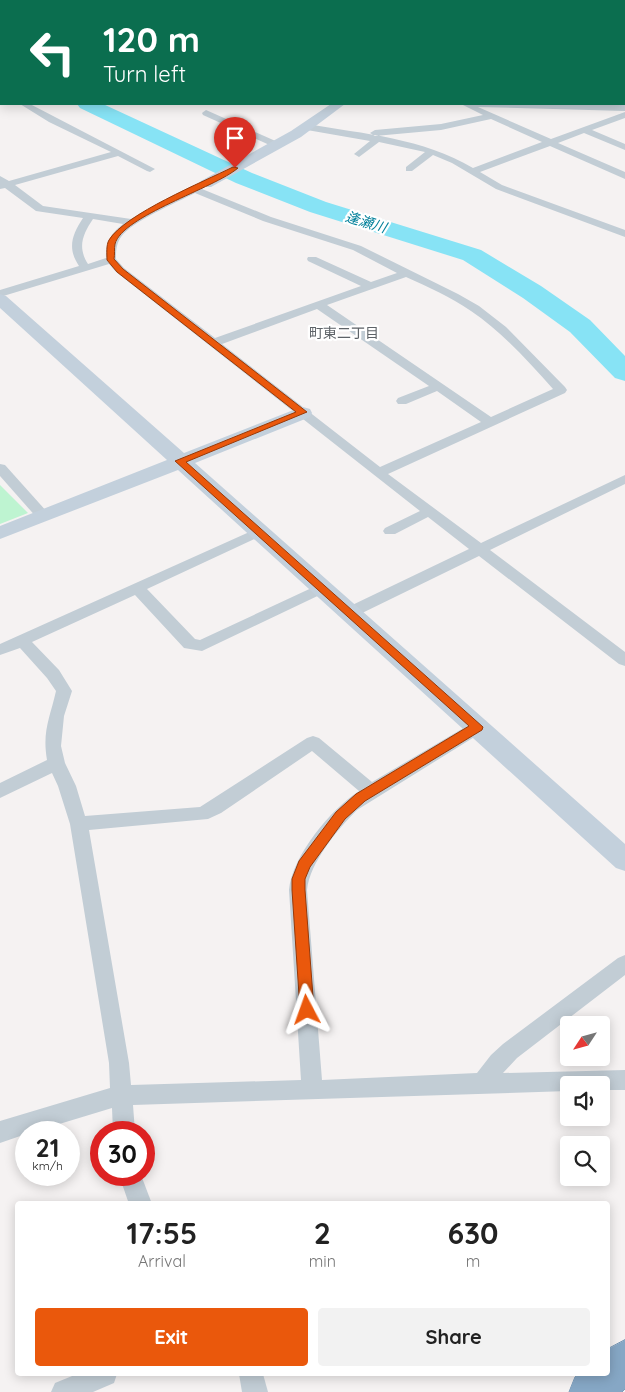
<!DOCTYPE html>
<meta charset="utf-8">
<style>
body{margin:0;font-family:Quicksand,"Noto Sans JP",sans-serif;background:#f2f2f2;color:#222;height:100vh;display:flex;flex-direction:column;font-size:19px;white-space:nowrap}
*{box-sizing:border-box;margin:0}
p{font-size:16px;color:#767676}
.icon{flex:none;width:28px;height:28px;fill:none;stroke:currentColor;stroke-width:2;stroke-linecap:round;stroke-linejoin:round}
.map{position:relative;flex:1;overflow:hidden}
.sheet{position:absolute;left:15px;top:1201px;width:595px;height:175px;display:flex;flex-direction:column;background:#fff;border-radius:5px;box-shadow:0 2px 12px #0003}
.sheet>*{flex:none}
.banner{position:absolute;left:0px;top:0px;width:625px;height:105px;box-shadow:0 2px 12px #0003;background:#0b6e4f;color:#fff;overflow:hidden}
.needle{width:32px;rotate:234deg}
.buttons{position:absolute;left:560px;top:1016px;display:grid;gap:10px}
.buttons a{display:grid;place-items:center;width:50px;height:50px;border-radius:5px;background:#fff;box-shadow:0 2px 12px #0003;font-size:25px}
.speed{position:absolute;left:15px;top:1121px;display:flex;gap:10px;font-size:25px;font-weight:700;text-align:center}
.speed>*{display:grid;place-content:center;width:65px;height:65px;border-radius:50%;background:#fff;box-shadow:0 2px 12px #0003;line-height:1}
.speed small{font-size:12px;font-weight:400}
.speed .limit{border:8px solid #d22;background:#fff;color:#111}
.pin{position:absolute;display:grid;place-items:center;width:42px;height:42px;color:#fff;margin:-51px -21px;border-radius:50% 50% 50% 0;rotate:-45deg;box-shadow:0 0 5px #0007}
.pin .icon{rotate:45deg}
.me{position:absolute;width:55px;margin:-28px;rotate:356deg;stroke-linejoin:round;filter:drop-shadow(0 0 4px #0008)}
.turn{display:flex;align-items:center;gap:18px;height:105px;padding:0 20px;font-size:22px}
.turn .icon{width:65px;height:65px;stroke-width:2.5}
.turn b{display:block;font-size:35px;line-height:42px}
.eta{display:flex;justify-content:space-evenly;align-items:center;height:85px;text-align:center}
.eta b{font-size:30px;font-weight:700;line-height:35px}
.button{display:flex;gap:10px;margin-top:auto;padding:10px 20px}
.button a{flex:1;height:58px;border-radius:5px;background:#ea580c;color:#fff;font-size:20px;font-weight:700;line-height:58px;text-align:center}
.button a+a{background:#f2f2f2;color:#222}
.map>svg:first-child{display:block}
.green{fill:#bef4d1}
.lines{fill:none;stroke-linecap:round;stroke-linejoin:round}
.river{fill:#87e3f5;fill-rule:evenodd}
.highway-casing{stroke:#7192b1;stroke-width:1}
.street{fill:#c2cdd5;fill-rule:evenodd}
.secondary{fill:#c3d0dc;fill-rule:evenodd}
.highway{fill:#86a7c5;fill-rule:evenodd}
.route{fill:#ea580c;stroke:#983908}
.labels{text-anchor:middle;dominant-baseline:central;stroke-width:4.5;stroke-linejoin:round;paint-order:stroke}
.far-water-label{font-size:14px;font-style:italic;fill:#03819b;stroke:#fff}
.far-neighbourhood-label{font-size:14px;fill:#5e6368;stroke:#fff}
</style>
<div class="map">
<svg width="625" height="1392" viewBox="0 0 625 1392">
<rect width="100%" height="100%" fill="#f5f2f2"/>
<path class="green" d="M 0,485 L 28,513 L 0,524 Z"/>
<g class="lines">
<g class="river">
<rect x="0" y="16" width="1" height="12"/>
<path d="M 77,104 L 103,104 L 252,173 L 326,202 L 481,250 L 541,286 L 590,320 L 625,356 L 625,381 L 615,378 L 570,332 L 523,298 L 463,260 L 310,212 L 236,183 L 80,108 Z"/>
</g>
<g class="highway-casing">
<g id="highway">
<rect x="0" y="74" width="1" height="8"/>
<rect x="624" y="87" width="1" height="8"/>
<path d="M 625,1340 L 625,1389 L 622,1392 L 569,1392 L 575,1377 L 579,1374 L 608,1374 L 608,1349 Z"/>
</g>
</g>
<g class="street">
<path d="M 88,0 L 96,0 L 97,1 L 89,1 Z"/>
<path d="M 115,0 L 123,0 L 124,1 L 116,1 Z"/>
<rect x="141" y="0" width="8" height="1"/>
<rect x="173" y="0" width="8" height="1"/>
<path d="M 482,0 L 492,0 L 493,1 L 483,1 Z"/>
<rect x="624" y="9" width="1" height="4"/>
<rect x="624" y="50" width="1" height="5"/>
<rect x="624" y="66" width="1" height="4"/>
<rect x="0" y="97" width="1" height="6"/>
<path d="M 20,104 L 30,104 L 155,169 L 150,172 L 147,171 L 118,156 L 15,185 L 43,206 L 131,219 L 190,187 L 203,182 L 206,183 L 208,185 L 202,189 L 271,217 L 361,246 L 458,294 L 479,306 L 506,327 L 565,387 L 567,390 L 565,393 L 388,474 L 481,543 L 625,475 L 625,484 L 490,550 L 625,652 L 625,666 L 619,664 L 479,556 L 356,616 L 346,616 L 343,612 L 346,608 L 469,549 L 428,517 L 395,534 L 385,534 L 383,531 L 385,528 L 420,511 L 116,272 L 109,264 L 0,297 L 0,290 L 79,266 C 67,248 72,235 83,218 L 36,211 L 5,188 L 0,189 L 0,176 L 9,181 L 111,152 L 49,122 ZM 195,193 L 263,221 L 353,250 L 397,273 L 371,282 L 316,257 L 308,257 L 307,259 L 308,261 L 361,286 L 215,338 L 124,268 L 116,259 C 116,252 116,244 121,237 C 132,221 176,203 195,193 ZM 93,219 L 123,224 C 111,233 105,243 106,258 L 88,264 C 77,247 83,234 93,219 ZM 406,277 C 428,287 451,297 471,311 C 502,332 528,361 553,389 L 491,417 L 327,305 ZM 317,309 L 429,386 L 398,398 L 396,401 L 398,404 L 406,404 L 437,391 L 481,422 L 380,467 L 222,344 Z"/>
<path d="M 461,104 L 625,105 L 625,111 L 478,107 L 551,139 L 625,112 L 625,118 L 592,130 L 625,144 L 625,150 L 584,133 L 558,143 L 625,172 L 625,179 L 550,146 L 480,172 L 502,185 L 625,230 L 625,237 L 496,189 L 452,163 L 433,155 L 412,171 L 406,171 L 406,167 L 425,152 L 379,142 L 359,157 L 354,154 L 370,141 L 307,130 L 302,127 L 307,124 C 364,134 423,138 473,168 L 542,142 L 491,119 L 441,130 L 375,136 L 370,133 L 375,130 L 441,124 L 483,115 Z"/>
<path d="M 206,110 L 280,143 L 282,145 L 277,148 L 274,147 L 203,115 L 202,113 Z"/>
<path d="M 0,464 L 5,465 L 48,513 L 50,516 L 48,519 L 38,519 L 0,476 Z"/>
<path d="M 258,528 L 263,529 L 265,532 L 263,535 L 147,589 L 195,639 L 200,640 L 318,585 L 328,585 L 330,588 L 328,591 L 202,651 L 184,648 L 135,595 L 32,642 L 59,670 L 72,691 L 64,716 L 61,746 L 65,763 L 76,786 L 85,816 L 200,807 L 307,738 L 313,736 L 319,738 L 372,782 L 472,723 L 478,721 L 484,723 L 486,727 L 484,731 L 357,810 C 338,829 310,862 307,890 L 322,1080 L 477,1073 L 491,1055 L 503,1044 L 618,958 L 625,955 L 625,975 L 517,1058 L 503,1073 L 625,1070 L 625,1090 L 601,1090 L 601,1085 L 569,1085 L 569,1091 L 133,1105 L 135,1132 L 113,1132 L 112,1108 L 33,1132 L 26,1132 L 26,1134 L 0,1143 L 0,1121 L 110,1088 L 109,1063 L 70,824 L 58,786 L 52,773 L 0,798 L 0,783 L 47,760 C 42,731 50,718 56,691 L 47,678 L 20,648 L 0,655 L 0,644 ZM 312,751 L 359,791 C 331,809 292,856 289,890 L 301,1080 L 131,1085 L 129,1063 L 89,830 L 208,819 L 221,813 Z"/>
<path d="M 119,1175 L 141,1175 L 152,1204 L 129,1204 Z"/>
<path d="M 77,1374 L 117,1374 L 114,1383 L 93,1392 L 51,1392 L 55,1383 Z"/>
<path d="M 239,1374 L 263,1374 L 268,1392 L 242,1392 Z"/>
</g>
<g class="secondary">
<rect x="318" y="0" width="11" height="1"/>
<path d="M 331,104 L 345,104 L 301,137 L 211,187 L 201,187 L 199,184 L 201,181 L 291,131 Z"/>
<path d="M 0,294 L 6,296 L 184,453 L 296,409 L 303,407 L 310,409 L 312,413 L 310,417 L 195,463 L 625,844 L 625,871 L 616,868 L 178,470 L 0,539 L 0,526 L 167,460 L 0,308 Z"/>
</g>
<use href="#highway" class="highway"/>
</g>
<path class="route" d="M 233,167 L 238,168 C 215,188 122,216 115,244 C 114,248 115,255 114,259 L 123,269 L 307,412 L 186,462 L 483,727 L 482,730 L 365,801 L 345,819 L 310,867 L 305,879 L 305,890 L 314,1010 L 312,1014 L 307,1016 L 302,1014 L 300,1010 L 292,890 L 292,879 L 299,861 L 336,812 L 356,794 L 469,726 L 175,461 L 296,412 L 117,272 L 107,260 C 107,254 106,245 109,240 C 125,214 203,182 233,167 Z"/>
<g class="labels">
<g class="far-water-label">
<text transform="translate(366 222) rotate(17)">逢瀬川</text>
</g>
<g class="far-neighbourhood-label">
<text x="344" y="333">町東二丁目</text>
</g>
</g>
</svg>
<div class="buttons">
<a><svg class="needle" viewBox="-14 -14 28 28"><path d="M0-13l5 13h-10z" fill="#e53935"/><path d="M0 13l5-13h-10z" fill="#767676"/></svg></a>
<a><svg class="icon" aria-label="sound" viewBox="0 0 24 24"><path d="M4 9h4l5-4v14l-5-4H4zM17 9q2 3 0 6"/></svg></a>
<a><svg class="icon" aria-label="search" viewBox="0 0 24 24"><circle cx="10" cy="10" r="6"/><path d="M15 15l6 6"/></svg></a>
</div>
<div class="speed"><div>21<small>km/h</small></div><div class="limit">30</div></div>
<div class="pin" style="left:235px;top:168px;background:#d93025"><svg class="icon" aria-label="arrive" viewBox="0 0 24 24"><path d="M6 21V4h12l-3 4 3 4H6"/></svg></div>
<svg class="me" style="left:307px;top:1010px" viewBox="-20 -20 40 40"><path d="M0-17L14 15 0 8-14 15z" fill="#ea580c" stroke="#fff" stroke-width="4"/></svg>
<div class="banner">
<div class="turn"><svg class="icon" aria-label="left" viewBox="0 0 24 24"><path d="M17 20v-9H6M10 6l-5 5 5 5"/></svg><div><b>120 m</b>Turn left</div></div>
</div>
<section class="sheet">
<div class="eta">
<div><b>17:55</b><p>Arrival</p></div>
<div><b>2</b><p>min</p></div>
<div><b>630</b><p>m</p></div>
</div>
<div class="button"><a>Exit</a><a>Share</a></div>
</section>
</div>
